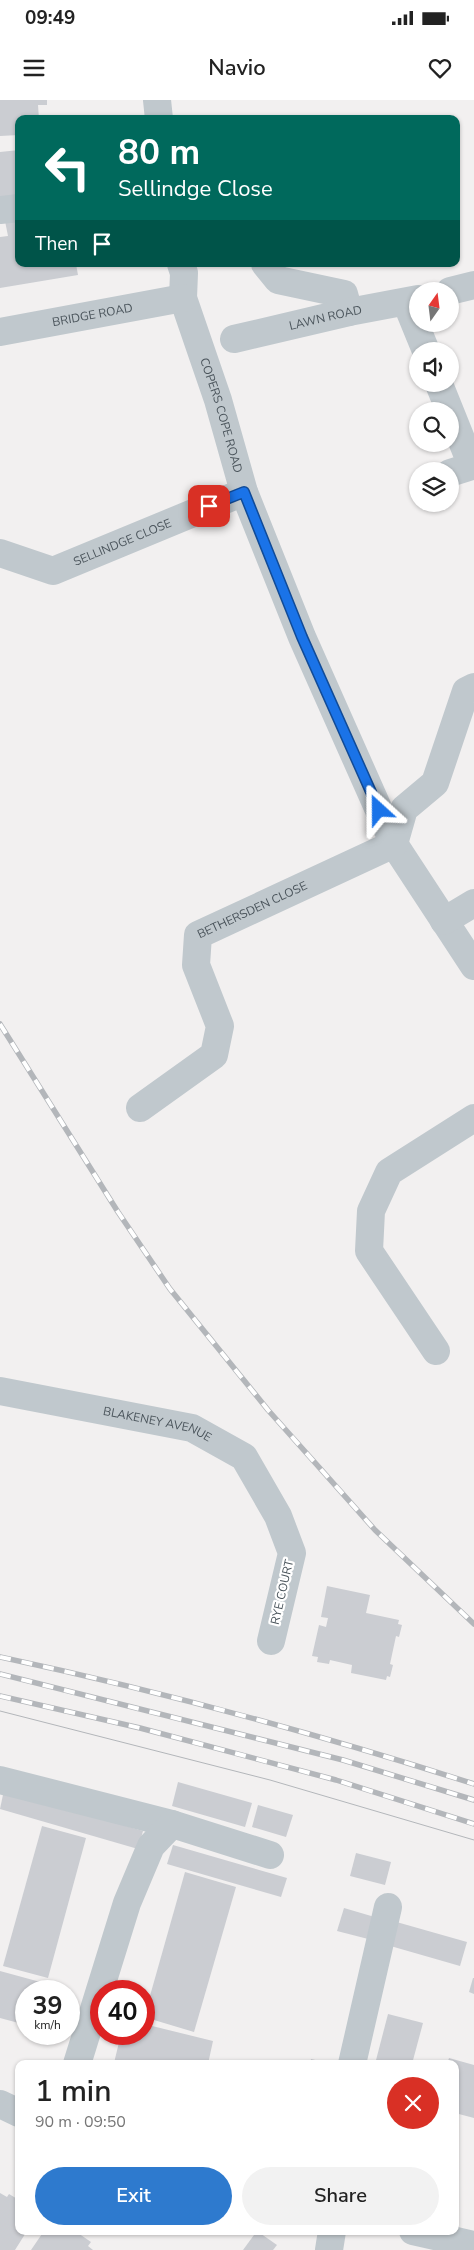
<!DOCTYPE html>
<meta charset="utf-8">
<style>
body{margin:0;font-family:"Nunito Sans",sans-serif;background:#f2f2f2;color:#222;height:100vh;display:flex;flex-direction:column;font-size:19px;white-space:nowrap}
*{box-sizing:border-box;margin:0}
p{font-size:16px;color:#767676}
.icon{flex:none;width:28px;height:28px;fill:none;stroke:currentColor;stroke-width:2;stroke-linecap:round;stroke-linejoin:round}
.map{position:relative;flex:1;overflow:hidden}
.side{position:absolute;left:15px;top:1960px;width:444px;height:175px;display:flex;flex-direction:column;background:#fff;border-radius:10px;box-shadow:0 1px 4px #0004}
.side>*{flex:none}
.banner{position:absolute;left:15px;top:15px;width:445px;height:152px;border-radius:10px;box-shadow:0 1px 4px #0004;background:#00695c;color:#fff;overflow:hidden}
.needle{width:32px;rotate:14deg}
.tools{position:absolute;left:409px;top:182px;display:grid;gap:10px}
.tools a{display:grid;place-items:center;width:50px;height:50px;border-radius:50%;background:#fff;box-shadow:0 1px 4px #0004;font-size:25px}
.speed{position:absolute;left:15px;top:1880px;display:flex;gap:10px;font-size:25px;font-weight:700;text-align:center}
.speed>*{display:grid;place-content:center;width:65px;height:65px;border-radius:50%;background:#fff;box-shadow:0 1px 4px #0004;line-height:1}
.speed small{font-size:12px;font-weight:400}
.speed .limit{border:8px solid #d22;background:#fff;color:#111}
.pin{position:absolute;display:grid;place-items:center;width:42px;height:42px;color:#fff;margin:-21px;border-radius:10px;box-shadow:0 2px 8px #0006}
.me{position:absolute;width:55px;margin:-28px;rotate:336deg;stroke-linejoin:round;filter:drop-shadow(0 0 4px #0008)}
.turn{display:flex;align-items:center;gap:18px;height:105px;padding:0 20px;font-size:22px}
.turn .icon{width:65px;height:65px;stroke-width:2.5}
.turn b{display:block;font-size:35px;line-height:42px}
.then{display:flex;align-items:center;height:48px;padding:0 20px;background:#0003;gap:10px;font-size:19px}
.round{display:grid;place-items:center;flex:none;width:52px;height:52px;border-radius:26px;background:#f2f2f2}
.overview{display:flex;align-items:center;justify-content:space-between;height:85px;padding:0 20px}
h1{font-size:30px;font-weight:600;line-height:38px}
.cta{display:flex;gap:10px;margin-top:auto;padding:10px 20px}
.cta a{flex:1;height:58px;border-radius:30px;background:#2e7ace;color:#fff;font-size:20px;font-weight:600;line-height:58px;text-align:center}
.cta a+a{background:#f2f2f2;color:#222}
.status{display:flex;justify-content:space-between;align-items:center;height:35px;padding:0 25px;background:#fff;direction:ltr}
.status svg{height:14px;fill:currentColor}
header{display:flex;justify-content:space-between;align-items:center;height:65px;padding:0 20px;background:#fff;font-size:22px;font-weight:600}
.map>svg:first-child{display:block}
.building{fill:#cbcdd2}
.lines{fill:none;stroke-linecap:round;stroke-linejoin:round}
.minor{stroke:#c0c8cd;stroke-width:28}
.tram{stroke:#b3b6ba;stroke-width:1}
.rail-casing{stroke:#b3b6ba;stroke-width:5.5}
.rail{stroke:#fff;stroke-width:4;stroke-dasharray:11;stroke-linecap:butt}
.route-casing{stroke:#114b97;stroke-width:12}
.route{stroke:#1a73e8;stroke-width:9}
.labels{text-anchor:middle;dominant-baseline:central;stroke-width:4.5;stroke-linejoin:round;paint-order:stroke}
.street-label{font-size:12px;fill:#4a545b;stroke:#fff}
</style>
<div class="status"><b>09:49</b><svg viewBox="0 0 49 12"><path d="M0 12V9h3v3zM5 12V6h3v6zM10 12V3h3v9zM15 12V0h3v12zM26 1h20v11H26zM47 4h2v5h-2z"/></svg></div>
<header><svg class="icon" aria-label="menu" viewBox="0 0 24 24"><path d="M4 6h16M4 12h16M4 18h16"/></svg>Navio<svg class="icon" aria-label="heart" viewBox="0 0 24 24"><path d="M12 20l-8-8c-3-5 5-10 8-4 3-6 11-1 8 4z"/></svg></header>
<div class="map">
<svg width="474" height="2150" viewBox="0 0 474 2150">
<rect width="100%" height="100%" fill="#f2f0f0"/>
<g class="building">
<path d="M 0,0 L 47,0 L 47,5 L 38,5 L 39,19 L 19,19 L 19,35 L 0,36 Z"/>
<path d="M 19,50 L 19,101 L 0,103 L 0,52 Z"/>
<path d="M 19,119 L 19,164 L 76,164 L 78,175 L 0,188 L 0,137 L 8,136 L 5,121 Z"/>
<path d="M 327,1486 L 370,1495 L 366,1513 L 399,1520 L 398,1524 L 402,1525 L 399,1537 L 396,1536 L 390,1564 L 393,1565 L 390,1577 L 387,1576 L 386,1580 L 351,1573 L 352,1565 L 330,1560 L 329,1564 L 317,1562 L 318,1557 L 312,1556 L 319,1525 L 326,1527 L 328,1518 L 321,1517 Z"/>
<path d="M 178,1682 L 252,1703 L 245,1727 L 172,1706 Z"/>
<path d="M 4,1690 L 143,1731 L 138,1749 L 0,1709 Z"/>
<path d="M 258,1705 L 293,1715 L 286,1737 L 252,1727 Z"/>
<path d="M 42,1726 L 86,1738 L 48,1878 L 3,1866 Z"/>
<path d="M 173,1745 L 287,1778 L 281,1797 L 167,1764 Z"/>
<path d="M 356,1753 L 391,1762 L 385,1785 L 350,1776 Z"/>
<path d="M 185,1772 L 236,1787 L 194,1932 L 144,1917 Z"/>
<path d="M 344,1808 L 378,1818 L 372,1840 L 337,1831 Z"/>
<path d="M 393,1821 L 467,1842 L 460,1866 L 387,1845 Z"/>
<path d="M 0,1871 L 66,1889 L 65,1891 L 26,1891 L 26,1925 L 0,1918 Z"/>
<path d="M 473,1878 L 474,1878 L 474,1894 L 469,1892 Z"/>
<path d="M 388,1914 L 423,1923 L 412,1964 L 375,1964 Z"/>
<path d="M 144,1924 L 213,1941 L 208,1964 L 114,1963 L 121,1934 L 144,1934 Z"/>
<path d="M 449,1958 L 474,1965 L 474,2018 L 455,2013 L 455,1964 L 447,1964 Z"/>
<path d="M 311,1959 L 328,1963 L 328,1964 L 310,1964 Z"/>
<path d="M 0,2093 L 7,2097 L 9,2094 L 19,2100 L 19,2131 L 27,2131 L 15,2150 L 0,2150 Z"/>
<path d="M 44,2131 L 75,2131 L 91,2142 L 88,2146 L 93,2150 L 31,2150 Z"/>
<path d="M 257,2131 L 277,2145 L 273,2150 L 243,2150 Z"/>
</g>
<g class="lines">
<g class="minor">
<path d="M 157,0 L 159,19"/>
<path d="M 0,110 L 19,108"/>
<path id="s1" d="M 181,164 L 184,173 L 183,198 L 218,300 L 244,392 L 302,537 L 394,744 L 474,866"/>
<path d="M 265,164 L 278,180 L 344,194 L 349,212"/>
<path d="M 450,191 L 474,185"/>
<path d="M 406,202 L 426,251"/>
<path id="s2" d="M 0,232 L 183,198"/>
<path id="s3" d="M 234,239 L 349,212 L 418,199"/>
<path d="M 439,284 L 472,366 L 450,373"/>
<path id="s4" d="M 0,453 L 53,471 L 244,392"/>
<path d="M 444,821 L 474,803"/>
<path id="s5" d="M 140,1008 L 214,955 L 220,926 L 196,865 L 198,835 L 394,744 L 404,709 L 435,683 L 466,591 L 474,587"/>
<path d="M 436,1251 L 369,1151 L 371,1111 L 389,1072 L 474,1018"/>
<path id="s6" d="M 0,1291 L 192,1328 L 244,1357 L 278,1416 L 292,1453 L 271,1541"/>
<path d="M 0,1680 L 172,1724"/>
<path d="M 77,1964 L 127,1803 L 151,1746 L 172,1724 L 270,1755"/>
<path d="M 352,1964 L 388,1807"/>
<path d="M 0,2004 L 19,2013"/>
<path d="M 413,2131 L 474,2145"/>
<path d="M 329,2150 L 332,2131"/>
</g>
<path class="tram" d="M 0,1611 L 270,1680 L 474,1740"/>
<g class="rail-casing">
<g id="rail">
<path d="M 0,924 L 118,1112 L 170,1189 L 268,1310 L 375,1430 L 474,1524"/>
<path d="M 0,1557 C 160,1591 318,1634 474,1684"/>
<path d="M 0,1574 L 343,1660 L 474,1700"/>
<path d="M 0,1596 L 140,1628 L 336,1680 L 474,1724"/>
</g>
</g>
<use href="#rail" class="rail"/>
</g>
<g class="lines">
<g class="route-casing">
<path id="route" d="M 209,406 L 244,392 L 302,537 L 379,710"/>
</g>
<use href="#route" class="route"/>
</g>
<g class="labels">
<g class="street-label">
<text stroke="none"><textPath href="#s2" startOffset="94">BRIDGE ROAD</textPath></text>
<text stroke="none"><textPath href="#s3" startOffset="94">LAWN ROAD</textPath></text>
<text stroke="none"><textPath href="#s1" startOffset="158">COPERS COPE ROAD</textPath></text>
<text stroke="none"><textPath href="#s4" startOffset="131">SELLINDGE CLOSE</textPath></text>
<text stroke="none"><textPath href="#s5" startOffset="276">BETHERSDEN CLOSE</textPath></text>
<text stroke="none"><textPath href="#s6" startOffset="161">BLAKENEY AVENUE</textPath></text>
<text transform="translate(282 1492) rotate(-77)">RYE COURT</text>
</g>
</g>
</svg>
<div class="tools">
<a><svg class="needle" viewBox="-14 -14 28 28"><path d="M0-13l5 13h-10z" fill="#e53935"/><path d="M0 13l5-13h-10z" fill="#767676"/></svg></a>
<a><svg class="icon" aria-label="sound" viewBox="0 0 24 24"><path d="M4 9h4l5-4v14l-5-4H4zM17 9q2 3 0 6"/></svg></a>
<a><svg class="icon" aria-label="search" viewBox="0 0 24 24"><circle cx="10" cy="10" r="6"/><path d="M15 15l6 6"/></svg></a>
<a><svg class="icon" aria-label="layers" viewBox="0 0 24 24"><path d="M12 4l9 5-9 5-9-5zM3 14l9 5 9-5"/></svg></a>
</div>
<div class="speed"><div>39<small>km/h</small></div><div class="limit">40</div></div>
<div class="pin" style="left:209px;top:406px;background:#d93025"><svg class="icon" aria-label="arrive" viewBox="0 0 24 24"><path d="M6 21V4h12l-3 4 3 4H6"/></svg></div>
<svg class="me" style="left:379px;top:710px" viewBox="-20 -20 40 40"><path d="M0-17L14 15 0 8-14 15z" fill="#1a73e8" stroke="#fff" stroke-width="4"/></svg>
<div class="banner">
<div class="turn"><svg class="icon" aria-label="left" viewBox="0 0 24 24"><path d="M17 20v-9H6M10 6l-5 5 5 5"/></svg><div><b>80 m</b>Sellindge Close</div></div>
<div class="then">Then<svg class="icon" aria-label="arrive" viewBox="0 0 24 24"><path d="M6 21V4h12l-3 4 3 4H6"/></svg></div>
</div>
<section class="side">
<div class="overview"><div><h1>1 min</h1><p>90 m · 09:50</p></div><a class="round" style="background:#d93025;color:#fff"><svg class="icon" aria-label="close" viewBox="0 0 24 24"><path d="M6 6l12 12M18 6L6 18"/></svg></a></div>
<div class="cta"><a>Exit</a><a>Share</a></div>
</section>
</div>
